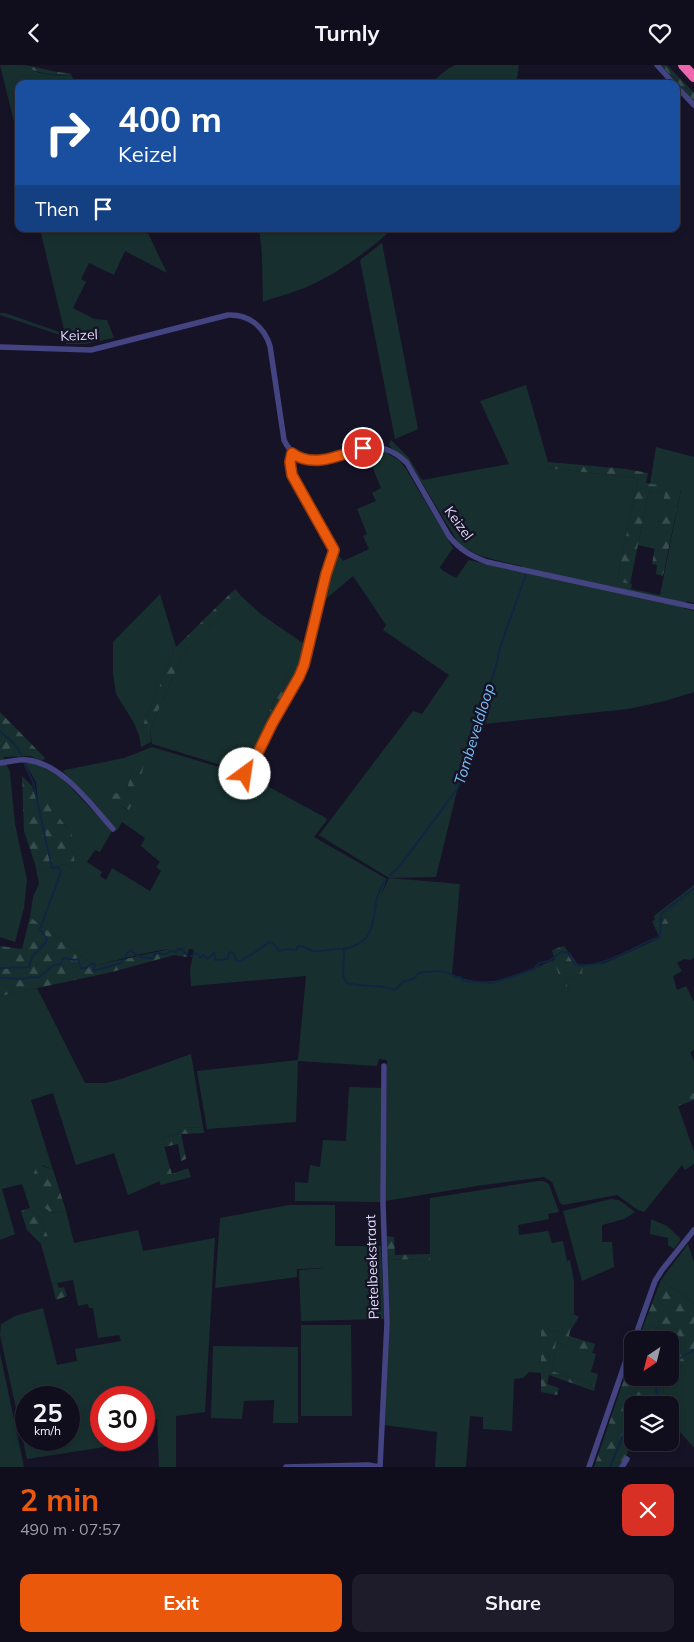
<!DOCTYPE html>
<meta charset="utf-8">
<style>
body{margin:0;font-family:Mulish,sans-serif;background:#1e1c2a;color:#f1f3f6;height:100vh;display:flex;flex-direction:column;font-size:19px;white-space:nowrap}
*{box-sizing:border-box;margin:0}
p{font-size:16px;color:#9c9ca4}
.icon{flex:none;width:28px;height:28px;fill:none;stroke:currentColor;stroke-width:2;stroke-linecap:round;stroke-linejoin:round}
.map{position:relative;height:1402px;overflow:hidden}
.side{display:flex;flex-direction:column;background:#100e1d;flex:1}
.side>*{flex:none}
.banner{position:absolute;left:15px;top:15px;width:665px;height:152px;border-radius:10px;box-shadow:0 2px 8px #0003,0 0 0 1px #302e3b;background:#1a4fa0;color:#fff;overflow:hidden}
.needle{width:32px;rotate:215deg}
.buttons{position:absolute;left:624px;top:1266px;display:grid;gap:10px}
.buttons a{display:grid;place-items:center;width:55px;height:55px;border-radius:10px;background:#100e1d;box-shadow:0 2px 8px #0003,0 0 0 1px #302e3b;font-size:25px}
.speed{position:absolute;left:15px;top:1321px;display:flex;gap:10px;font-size:25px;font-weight:700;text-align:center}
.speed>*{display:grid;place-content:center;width:65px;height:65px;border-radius:50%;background:#100e1d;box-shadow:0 2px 8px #0003,0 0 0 1px #302e3b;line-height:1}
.speed small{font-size:12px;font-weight:400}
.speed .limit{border:8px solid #d22;background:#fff;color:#111}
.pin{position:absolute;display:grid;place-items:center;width:42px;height:42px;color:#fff;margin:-21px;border:2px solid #fff;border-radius:50%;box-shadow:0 1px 5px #0007}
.me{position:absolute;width:55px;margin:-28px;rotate:31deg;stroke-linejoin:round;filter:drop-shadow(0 0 4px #0008)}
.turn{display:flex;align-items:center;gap:18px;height:105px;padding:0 20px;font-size:22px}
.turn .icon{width:65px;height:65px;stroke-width:2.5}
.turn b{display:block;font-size:35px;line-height:42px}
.then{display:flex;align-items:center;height:48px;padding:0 20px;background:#0003;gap:10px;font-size:19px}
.round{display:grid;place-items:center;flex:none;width:52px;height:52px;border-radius:10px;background:#1e1c2a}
.head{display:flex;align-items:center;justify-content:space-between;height:85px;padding:0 20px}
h1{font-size:30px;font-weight:700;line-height:38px;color:#ea580c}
.button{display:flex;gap:10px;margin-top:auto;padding:10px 20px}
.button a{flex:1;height:58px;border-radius:10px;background:#ea580c;color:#fff;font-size:20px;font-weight:700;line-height:58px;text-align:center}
.button a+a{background:#1e1c2a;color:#f1f3f6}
header{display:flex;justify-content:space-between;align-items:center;height:65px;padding:0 20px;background:#100e1d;font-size:22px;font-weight:700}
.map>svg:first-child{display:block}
.grass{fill:#17302f;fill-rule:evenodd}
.forest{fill:url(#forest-firs)}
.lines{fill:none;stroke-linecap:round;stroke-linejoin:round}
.stream{stroke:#112542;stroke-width:2}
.street{stroke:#434481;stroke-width:5.5}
.highway{stroke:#ee66ac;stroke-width:10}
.route-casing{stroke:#983908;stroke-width:12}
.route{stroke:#ea580c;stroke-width:9}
.labels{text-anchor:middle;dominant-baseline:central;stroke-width:5;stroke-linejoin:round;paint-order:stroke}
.street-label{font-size:14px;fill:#dfddfb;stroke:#161327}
.water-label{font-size:15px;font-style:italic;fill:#77bcef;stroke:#161327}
</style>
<header><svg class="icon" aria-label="back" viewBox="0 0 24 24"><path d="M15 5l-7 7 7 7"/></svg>Turnly<svg class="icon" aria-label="heart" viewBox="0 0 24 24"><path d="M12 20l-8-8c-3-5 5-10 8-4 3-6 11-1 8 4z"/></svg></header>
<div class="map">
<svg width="694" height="1402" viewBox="0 0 694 1402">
<defs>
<pattern id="forest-firs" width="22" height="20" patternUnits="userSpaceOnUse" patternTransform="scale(1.25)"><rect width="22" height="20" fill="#17302f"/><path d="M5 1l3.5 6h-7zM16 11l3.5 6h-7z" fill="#384e4e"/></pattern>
</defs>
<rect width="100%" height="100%" fill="#161327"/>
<g class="grass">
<path d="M 0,0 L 18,0 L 40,8 L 58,11 L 72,11 L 75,19 L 19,19 L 19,77 Z"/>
<path d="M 456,0 L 519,0 L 516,19 L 429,19 L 449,3 Z"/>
<path d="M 40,164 L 146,164 L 167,208 L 125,186 L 114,210 L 89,198 L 81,214 L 86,217 L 73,243 L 94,254 L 107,255 L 114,273 L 85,279 L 66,279 L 66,272 L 0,250 L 0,248 L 5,248 L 65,269 Z"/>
<path d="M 259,164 L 392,164 C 371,184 338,208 311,220 C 296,227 279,231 263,237 L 262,189 Z"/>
<path d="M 382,178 L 418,364 L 395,374 L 360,195 Z"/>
<path d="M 526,320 L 548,397 L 546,403 L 638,413 L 617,516 L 632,519 L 631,524 L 660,530 L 681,425 L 650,419 L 656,382 L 694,392 L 694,538 L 686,536 L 683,543 L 694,546 L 694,627 L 665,636 L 628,644 L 473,660 L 436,812 L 389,813 L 319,770 L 413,646 L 422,649 L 449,610 L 383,565 L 386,560 L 353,511 L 321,538 L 328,508 L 336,487 L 343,496 L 369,484 L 363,471 L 367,469 L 357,444 L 376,436 L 372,428 L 381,423 L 366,386 L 378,385 L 385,387 L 400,396 L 406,404 L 453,483 L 440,502 L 442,505 L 456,513 L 469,495 L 521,507 L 522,501 C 500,496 477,493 459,479 L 410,398 C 405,392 391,385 389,379 L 391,375 L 409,393 L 422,415 L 509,399 L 480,336 Z"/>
<path d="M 649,425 L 666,428 L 655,484 L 638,480 Z"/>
<path d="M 160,529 L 176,582 L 142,662 L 147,675 L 151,677 L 141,682 L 139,670 L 134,658 L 116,629 L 113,608 L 113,577 Z"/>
<path d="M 241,531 L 262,550 L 307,581 L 300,605 L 291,602 L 264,657 L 269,660 L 249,702 L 244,707 L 152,679 L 150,664 L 185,585 Z"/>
<path d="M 152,682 L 249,711 L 326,753 L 327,755 L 314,772 L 387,814 L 380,832 L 389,813 L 460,819 L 452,909 C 489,927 521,909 556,894 L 563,927 L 569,926 L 565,913 L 582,909 L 583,901 L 605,898 L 660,873 L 661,875 L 670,861 L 664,851 L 666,849 L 694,826 L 694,893 L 690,895 L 684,894 L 677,898 L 682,906 L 673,911 L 677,925 L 686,921 L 694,937 L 694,985 L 690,987 L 694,996 L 694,1028 L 676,1035 L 694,1087 L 694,1099 L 685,1105 L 682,1100 L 644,1147 L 638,1145 L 617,1130 L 563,1140 L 560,1138 L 552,1117 L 544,1112 L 477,1121 L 385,1136 L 387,995 L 379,994 L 377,1001 L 298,996 L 296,1057 L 207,1064 L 197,1006 L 298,995 L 306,911 L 191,921 L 190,905 L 194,885 C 175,878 119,895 98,900 L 92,899 L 30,852 L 33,832 L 39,819 L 35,799 L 48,809 L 62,799 L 75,802 C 71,763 72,760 38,738 L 36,717 L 25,698 L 32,697 L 59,710 L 112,766 L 100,787 L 95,785 L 87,797 L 102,807 L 100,811 L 106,815 L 112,803 L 150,826 L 161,806 L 156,802 L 160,797 L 141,781 L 145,773 L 122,757 L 117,766 L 63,706 L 65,705 L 124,693 ZM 135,697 L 129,744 L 128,745 L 118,740 L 126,727 Z"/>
<path d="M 0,690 L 3,692 L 10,707 L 15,759 L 27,815 L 24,843 L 15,877 L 0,872 Z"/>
<path d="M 37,923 L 85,1018 L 106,1018 L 121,1014 L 191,989 L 203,1062 L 181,1063 L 179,1069 L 162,1073 L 169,1099 L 156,1105 L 160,1116 L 128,1130 L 114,1088 L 76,1100 L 53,1028 L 31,1035 L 53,1105 L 42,1100 L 51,1148 L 66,1146 L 74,1178 L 138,1165 L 143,1186 L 215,1173 L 205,1347 L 176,1351 L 176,1402 L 159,1402 L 157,1354 L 144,1355 L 144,1332 L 101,1332 L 101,1375 L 117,1375 L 118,1380 L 27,1394 L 0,1270 L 1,1259 L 15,1251 L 43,1243 L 57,1300 L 77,1296 L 75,1284 L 121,1276 L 119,1270 L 98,1273 L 93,1243 L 89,1243 L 88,1239 L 78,1241 L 73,1215 L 52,1219 L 41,1179 L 48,1172 L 42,1156 L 30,1143 L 22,1119 L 2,1124 L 15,1169 L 0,1175 L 0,931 ZM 26,1332 L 69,1332 L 69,1375 L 26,1375 Z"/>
<path d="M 349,1022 L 382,1023 L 381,1137 L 295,1136 L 295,1117 L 308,1118 L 310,1100 L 320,1102 L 323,1075 L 346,1076 Z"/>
<path d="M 538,1116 L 543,1116 L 549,1119 L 559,1147 L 548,1149 L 549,1154 L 518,1160 L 519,1170 L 548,1166 L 552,1178 L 563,1176 L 567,1196 L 570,1195 L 574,1216 L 574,1249 L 571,1248 L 560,1267 L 541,1263 L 542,1308 L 529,1307 L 523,1313 L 514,1314 L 512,1366 L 483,1364 L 483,1352 L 470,1351 L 466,1402 L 435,1402 L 437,1367 L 384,1360 L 387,1194 L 430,1195 L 430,1133 Z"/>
<path d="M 611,1134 L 619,1135 L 635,1147 L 624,1154 L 602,1160 L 602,1177 L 612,1177 L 614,1202 L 582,1216 L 563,1146 Z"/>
<path d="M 289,1140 L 335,1140 L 335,1181 L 381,1181 L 384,1254 L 301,1256 L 299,1205 L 325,1203 L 297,1204 L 297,1212 L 215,1223 L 220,1153 Z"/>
<path d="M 651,1154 L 667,1161 L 680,1173 L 680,1176 L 674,1184 L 668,1180 L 668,1173 L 650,1169 Z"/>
<path d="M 688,1179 L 694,1197 L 694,1238 L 661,1215 Z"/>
<path d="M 301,1260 L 351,1260 L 352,1351 L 301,1351 Z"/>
<path d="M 556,1277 L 596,1289 L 591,1307 L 598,1309 L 595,1321 L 552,1306 Z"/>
<path d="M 213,1281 L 298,1282 L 298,1358 L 273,1358 L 274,1335 L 244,1336 L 242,1354 L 211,1353 Z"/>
<path d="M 0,1288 L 24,1402 L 0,1402 Z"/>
<path d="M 694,1291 L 694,1383 L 670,1355 L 670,1340 L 663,1340 L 664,1313 L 670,1312 L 670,1307 Z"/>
</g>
<g class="forest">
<path d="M 18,0 C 35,0 52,8 70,8 L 72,11 C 52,11 36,7 18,0 Z"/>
<path d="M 661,0 L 667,0 L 694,28 L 694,36 Z"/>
<path d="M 548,397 L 626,404 L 648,408 L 646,418 L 681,424 L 663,511 L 656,509 L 657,500 L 652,499 L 665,428 L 649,425 L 630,519 L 617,516 L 638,413 L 546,403 Z"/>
<path d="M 235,524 L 241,531 L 185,585 L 150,664 L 151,677 L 147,675 L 142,662 L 176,582 Z"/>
<path d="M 291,602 L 300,605 L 269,660 L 264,657 Z"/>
<path d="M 0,647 L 45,693 L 42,696 L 30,691 L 3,692 L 0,690 Z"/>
<path d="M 139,692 L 145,695 L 138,726 L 129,745 L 118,740 L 105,741 L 103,730 L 126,727 L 135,697 Z"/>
<path d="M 22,711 L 32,721 L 38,738 L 54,738 L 58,751 L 72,769 L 75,802 L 62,799 L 48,809 L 35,799 L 24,766 Z"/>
<path d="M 694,820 L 694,826 L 666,849 L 664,851 L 674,868 L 673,870 L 661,876 L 652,856 L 655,855 L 654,851 Z"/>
<path d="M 30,852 L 92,899 L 98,900 L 170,884 L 189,883 L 187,892 L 174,890 L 112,907 L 0,931 L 0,881 L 22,884 Z"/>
<path d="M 564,881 L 579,901 L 583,901 L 582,909 L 565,913 L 569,926 L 563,927 L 552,885 Z"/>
<path d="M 694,1028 L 694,1035 L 678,1041 L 675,1035 Z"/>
<path d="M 203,1062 L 204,1068 L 181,1069 L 186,1094 L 181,1096 L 178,1079 L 164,1082 L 162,1073 L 179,1069 L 181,1063 Z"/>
<path d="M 169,1099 L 172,1109 L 188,1103 L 191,1112 L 161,1120 L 155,1105 Z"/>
<path d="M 39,1100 L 53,1105 L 66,1146 L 51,1148 L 44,1142 L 34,1108 L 36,1103 Z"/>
<path d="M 30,1143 L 42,1156 L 48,1172 L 41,1179 L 27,1165 L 21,1146 Z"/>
<path d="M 386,1171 L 394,1172 L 395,1190 L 430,1189 L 430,1195 L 387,1194 Z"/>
<path d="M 661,1215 L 694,1238 L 694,1291 L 670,1307 L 670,1275 L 638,1275 Z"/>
<path d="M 57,1218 L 59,1223 L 64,1222 L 67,1231 L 56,1235 L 52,1219 Z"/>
<path d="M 571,1248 L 579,1252 L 570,1266 L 569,1271 L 595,1279 L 592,1288 L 556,1277 L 552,1306 L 595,1321 L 594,1326 L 549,1310 L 547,1319 L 559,1323 L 557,1330 L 541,1327 L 541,1263 L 560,1267 L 561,1258 Z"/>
<path d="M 632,1291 L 632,1312 L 664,1313 L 663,1340 L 632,1340 C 632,1363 634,1382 620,1402 L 594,1402 Z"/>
</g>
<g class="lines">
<g class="stream">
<path d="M 0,666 C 8,674 19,680 21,692"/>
<path d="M 390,810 L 399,802 L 458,723 L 463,710 L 468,681 L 476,668 L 497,597 L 500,582 L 526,510"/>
<path d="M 344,884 C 387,875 365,841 386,814"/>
<path d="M 191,891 L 197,888 L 200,893 L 203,890 L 208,894 L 214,887 L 215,895 L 228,894 L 229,888 L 232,887 L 234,889 L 236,895 L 240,896 C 250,890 260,885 269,877 L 274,879 L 279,886 L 288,884 L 296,885 L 298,881 C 307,881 307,885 314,886 C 324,887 334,883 344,884 L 343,912 L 347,918 C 363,923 379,918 395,925 L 403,917 L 415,913 L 418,908 C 430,906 446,904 455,912 L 460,912 L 464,916 L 493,918 L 534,904 L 539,898 L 549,896 L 561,887 L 567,887 L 575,899 C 601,906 636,879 660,872 L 661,849 L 694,823"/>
<path d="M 0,903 L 29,902 L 32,892 L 46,877 L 47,874 L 40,864 L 61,807 L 58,802 L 52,803 L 33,717 L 24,698"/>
<path d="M 0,913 C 8,912 15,914 22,914 C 31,913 28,910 38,913 L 54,900 L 61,899 L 63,893 L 75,895 L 78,894 L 81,903 L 86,903 L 92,898 L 95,900 L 93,906 L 121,898 L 128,887 L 131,885 C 137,892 145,894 153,893 L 155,888 L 166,889 L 171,886 L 175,887 L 181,884 L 187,890"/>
<path d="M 670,1299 L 694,1285"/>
<path d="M 656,1312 L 657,1340"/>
<path d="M 610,1402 L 632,1349"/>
</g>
<g class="street">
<path d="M 657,0 L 674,19"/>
<path d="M 676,21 L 694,40"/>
<path d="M 0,282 L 91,285 L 228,250 C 248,249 264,261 270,281 L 284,375 C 302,413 341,388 371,382 C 385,382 397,388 407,398 L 449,471 C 460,485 471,491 487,497 L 694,542"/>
<path d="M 0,698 C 9,697 19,694 27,695 C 63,699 90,739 113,764"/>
<path d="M 240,708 L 245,709 L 249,706 L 272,659 L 299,612 L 304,599 L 326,509 L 334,485 L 292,410 L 290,397 L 293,388"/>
<path d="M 634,1275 L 655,1216 L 662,1205 L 694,1165"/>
<path d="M 286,1402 L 368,1400 L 380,1402"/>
<path d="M 380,1402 L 387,1258 L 383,1138 L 384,1001"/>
<path d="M 589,1402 L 632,1278"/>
<path d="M 622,1402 L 627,1394"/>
</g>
<path class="highway" d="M 683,0 L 694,12"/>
</g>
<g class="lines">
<g class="route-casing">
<path id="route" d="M 245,709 L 249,706 L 272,659 L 299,612 L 304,600 L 326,509 L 334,485 L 292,410 L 290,397 L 292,388 C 313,404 340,390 363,383"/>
</g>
<use href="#route" class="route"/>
</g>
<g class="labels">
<g class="street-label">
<text transform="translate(79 270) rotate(-3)">Keizel</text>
<text transform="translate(459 458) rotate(54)">Keizel</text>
<text transform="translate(372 1202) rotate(-92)">Pietelbeekstraat</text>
</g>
<g class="water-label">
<text transform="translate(474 669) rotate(-73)">Tombeveldloop</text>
</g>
</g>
</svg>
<div class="buttons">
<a><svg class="needle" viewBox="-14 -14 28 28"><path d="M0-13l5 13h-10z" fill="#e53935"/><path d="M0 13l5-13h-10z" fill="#9c9ca4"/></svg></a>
<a><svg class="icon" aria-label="layers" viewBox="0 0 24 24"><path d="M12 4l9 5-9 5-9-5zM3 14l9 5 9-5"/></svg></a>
</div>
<div class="speed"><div>25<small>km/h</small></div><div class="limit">30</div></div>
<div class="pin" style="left:363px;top:383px;background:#d93025"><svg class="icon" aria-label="arrive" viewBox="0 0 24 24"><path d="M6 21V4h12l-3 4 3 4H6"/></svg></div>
<svg class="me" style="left:245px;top:709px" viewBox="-20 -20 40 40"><circle r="19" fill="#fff"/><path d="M0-13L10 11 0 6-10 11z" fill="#ea580c"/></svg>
<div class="banner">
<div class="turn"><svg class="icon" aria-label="right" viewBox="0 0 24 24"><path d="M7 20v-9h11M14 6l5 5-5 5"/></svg><div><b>400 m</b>Keizel</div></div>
<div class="then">Then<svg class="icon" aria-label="arrive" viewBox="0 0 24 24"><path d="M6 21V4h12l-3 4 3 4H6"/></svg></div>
</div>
</div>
<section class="side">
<div class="head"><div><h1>2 min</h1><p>490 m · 07:57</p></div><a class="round" style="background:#d93025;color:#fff"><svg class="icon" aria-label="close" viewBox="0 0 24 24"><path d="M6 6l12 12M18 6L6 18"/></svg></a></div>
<div class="button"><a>Exit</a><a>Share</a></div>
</section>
